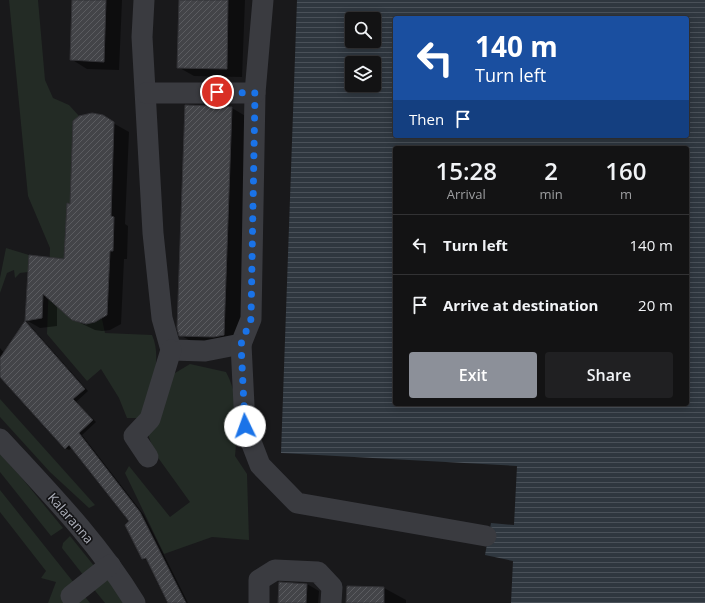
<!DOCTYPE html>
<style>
body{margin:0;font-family:"Open Sans",sans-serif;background:#202022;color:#f1f3f6;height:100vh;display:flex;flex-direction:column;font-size:15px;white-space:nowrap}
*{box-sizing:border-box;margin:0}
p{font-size:13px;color:#9d9ea0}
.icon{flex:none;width:22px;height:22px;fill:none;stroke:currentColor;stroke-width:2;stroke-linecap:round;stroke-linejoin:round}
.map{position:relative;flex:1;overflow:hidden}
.drawer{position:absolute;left:393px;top:146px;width:296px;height:260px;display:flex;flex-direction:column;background:#131314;border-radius:4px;box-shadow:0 2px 10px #0003,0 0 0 1px #323234}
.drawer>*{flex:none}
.hud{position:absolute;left:393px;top:16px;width:296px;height:122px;border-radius:4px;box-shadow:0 2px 10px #0003,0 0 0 1px #323234;background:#1a4fa0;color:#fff;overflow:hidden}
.buttons{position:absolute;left:345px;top:12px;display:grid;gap:8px}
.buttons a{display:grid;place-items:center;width:36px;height:36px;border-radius:4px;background:#131314;box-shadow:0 2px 10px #0003,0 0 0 1px #323234;font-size:20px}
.pin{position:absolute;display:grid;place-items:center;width:34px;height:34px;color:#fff;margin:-17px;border:2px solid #fff;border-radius:50%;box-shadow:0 1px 4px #0007}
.me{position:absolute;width:44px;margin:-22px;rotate:357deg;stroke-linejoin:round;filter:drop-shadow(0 0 3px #0008)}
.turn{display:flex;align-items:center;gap:14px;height:84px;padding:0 16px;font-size:18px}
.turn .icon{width:52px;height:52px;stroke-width:2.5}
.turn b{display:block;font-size:28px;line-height:34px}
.then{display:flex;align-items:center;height:38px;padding:0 16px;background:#0003;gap:8px;font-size:15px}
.eta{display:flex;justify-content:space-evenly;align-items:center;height:68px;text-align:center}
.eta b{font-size:24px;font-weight:600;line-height:28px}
.action{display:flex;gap:8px;margin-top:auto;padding:8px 16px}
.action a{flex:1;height:46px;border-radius:4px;background:#8c9099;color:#fff;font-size:16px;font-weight:600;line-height:46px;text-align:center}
.action a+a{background:#202022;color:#f1f3f6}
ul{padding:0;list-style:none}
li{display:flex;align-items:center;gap:12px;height:60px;padding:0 16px;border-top:1px solid #323234}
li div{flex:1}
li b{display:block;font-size:15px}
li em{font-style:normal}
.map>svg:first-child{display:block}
.green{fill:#232b25}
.water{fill:url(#water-rules);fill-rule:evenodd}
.shadow{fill:#0007}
.building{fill:url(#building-hatch);stroke:#333337}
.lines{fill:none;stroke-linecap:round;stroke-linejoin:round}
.minor{stroke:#3a3b40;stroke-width:21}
.route{stroke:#1a73e8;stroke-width:7;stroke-dasharray:0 12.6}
.labels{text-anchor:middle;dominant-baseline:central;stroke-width:3.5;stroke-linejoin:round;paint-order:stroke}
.street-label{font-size:13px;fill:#acafba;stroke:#141416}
</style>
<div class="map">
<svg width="705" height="603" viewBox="0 0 705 603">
<defs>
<pattern id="water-rules" width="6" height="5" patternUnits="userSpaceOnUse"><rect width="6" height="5" fill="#2f373f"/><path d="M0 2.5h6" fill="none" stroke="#4a5159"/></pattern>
<pattern id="building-hatch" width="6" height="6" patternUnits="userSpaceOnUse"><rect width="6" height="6" fill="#434448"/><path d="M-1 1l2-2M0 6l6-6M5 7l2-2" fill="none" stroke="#5b5c60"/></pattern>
</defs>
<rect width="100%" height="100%" fill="#19191b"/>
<g class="green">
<path d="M 9,0 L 38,0 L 45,80 L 53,98 L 69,105 L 79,116 L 73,121 L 70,204 L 67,204 L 65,241 L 72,320 L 86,324 L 102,319 L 105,333 L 152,335 C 163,358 150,395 144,418 L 127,418 L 119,398 L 101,369 L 87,381 L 47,334 L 50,248 L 28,196 Z"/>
<path d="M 6,248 L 29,255 L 28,272 L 20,273 L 15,278 L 14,270 L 7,273 L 0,293 L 0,278 Z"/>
<path d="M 190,364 L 226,372 C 240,398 238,427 235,456 L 247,474 L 249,540 L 212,537 L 164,554 L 125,473 L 129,466 L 170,517 L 190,502 L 154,452 L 147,431 L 170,376 Z"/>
<path d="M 0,399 L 95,505 L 89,508 L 50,472 L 0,417 Z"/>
<path d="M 0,454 L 21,477 L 63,528 L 51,536 L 0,472 Z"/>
<path d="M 0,490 L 82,593 L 90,603 L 48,603 L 56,582 L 41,578 L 46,571 L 0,512 Z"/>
<path d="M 70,536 L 95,567 L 84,576 L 62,548 L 63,543 Z"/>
<path d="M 106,576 L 124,603 L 105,603 L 92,587 Z"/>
</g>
<path class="water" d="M 297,0 L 705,0 L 705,603 L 511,603 L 513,561 L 485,555 L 491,523 L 514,525 L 517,466 L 281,453 ZM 395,18 L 687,18 L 687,136 L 395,136 ZM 352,19 L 374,19 L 374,41 L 352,41 ZM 352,63 L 374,63 L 374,85 L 352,85 ZM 395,148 L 687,148 L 687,404 L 395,404 Z"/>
<g class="shadow">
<path d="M 73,0 L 122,0 L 119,70 L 87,69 L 71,59 Z"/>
<path d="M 180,0 L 245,0 L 242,77 L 194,76 L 178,67 Z"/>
<path d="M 232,108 L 247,117 L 240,344 L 196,344 L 180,335 Z"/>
<path d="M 97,114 L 129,132 L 125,224 L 128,226 L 127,259 L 124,259 L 121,324 L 110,330 L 102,331 L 95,330 L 72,319 L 57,305 L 57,326 L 40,328 L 26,320 L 30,256 L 65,260 L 71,205 Z"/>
<path d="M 26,321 L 88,391 L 76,402 L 96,422 L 82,435 L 144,515 L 188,603 L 169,603 L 148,560 L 143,559 L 130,521 L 72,448 L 69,450 L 65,448 L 0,375 L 0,348 L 4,353 Z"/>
<path d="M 307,584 L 319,591 L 318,603 L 279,603 Z"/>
<path d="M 384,588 L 406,600 L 406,603 L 347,603 Z"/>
</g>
<g class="building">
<path d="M 72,0 L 106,0 L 104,62 L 70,60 Z"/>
<path d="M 179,0 L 228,0 L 227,69 L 177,68 Z"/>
<path d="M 185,105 L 232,107 L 224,335 L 214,337 L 179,336 L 177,328 Z"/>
<path d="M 92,113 L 103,115 L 114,122 L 111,216 L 114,217 L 113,251 L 110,251 L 107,315 L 95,322 L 86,324 L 72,320 L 43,294 L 42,318 L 25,321 L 29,255 L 64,259 L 67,203 L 70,204 L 73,121 L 79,116 Z"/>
<path d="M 25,321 L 85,389 L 73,399 L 93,420 L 79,433 L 140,512 L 186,603 L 168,603 L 146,558 L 142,559 L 125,525 L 129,521 L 69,445 L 65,449 L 0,377 L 0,358 Z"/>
<path d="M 279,582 L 307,584 L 306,603 L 278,603 Z"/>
<path d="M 347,586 L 384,587 L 384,603 L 346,603 Z"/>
</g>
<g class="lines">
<g class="minor">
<path d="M 144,0 L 142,37 L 153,233 L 162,318 L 171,350 L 205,351 L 241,344 L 251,319 L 255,93"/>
<path d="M 146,93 L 255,93 L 263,0"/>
<path d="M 241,344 L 245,426 L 260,465 L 297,503 L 486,536"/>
<path d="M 0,439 C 48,491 98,542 135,603"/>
<path d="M 148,457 L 134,436 L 150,419 L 171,350"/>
<path d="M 71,596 L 110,565"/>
<path d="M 259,603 L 259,580 L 275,570 L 318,572 L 332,587 L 331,603"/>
</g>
</g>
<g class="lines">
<path class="route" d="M 217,92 L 255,93 L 251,319 L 241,344 L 245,426"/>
</g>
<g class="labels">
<g class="street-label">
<text transform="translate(71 518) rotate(49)">Kalaranna</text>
</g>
</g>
</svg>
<div class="buttons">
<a><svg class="icon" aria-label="search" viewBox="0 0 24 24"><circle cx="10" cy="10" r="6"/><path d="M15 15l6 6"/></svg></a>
<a><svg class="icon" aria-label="layers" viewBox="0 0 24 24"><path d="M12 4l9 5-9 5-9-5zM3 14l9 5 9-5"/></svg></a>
</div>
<div class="pin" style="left:217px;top:92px;background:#d93025"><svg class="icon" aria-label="arrive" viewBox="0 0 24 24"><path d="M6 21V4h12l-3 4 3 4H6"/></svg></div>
<svg class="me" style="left:245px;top:426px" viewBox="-20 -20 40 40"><circle r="19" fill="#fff"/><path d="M0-13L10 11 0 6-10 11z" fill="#1a73e8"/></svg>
<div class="hud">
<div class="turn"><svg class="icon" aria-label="left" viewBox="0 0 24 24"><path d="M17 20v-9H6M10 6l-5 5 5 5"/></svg><div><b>140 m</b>Turn left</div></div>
<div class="then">Then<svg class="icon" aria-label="arrive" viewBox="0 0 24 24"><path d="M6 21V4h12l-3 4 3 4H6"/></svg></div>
</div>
<section class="drawer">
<div class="eta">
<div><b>15:28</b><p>Arrival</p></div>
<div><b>2</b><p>min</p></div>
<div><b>160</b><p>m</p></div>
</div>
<ul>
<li><svg class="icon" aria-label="left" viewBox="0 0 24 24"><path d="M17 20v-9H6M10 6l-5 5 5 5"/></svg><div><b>Turn left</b></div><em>140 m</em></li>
<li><svg class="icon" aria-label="arrive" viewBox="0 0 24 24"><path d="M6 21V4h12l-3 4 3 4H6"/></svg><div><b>Arrive at destination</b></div><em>20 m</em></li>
</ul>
<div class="action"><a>Exit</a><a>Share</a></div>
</section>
</div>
